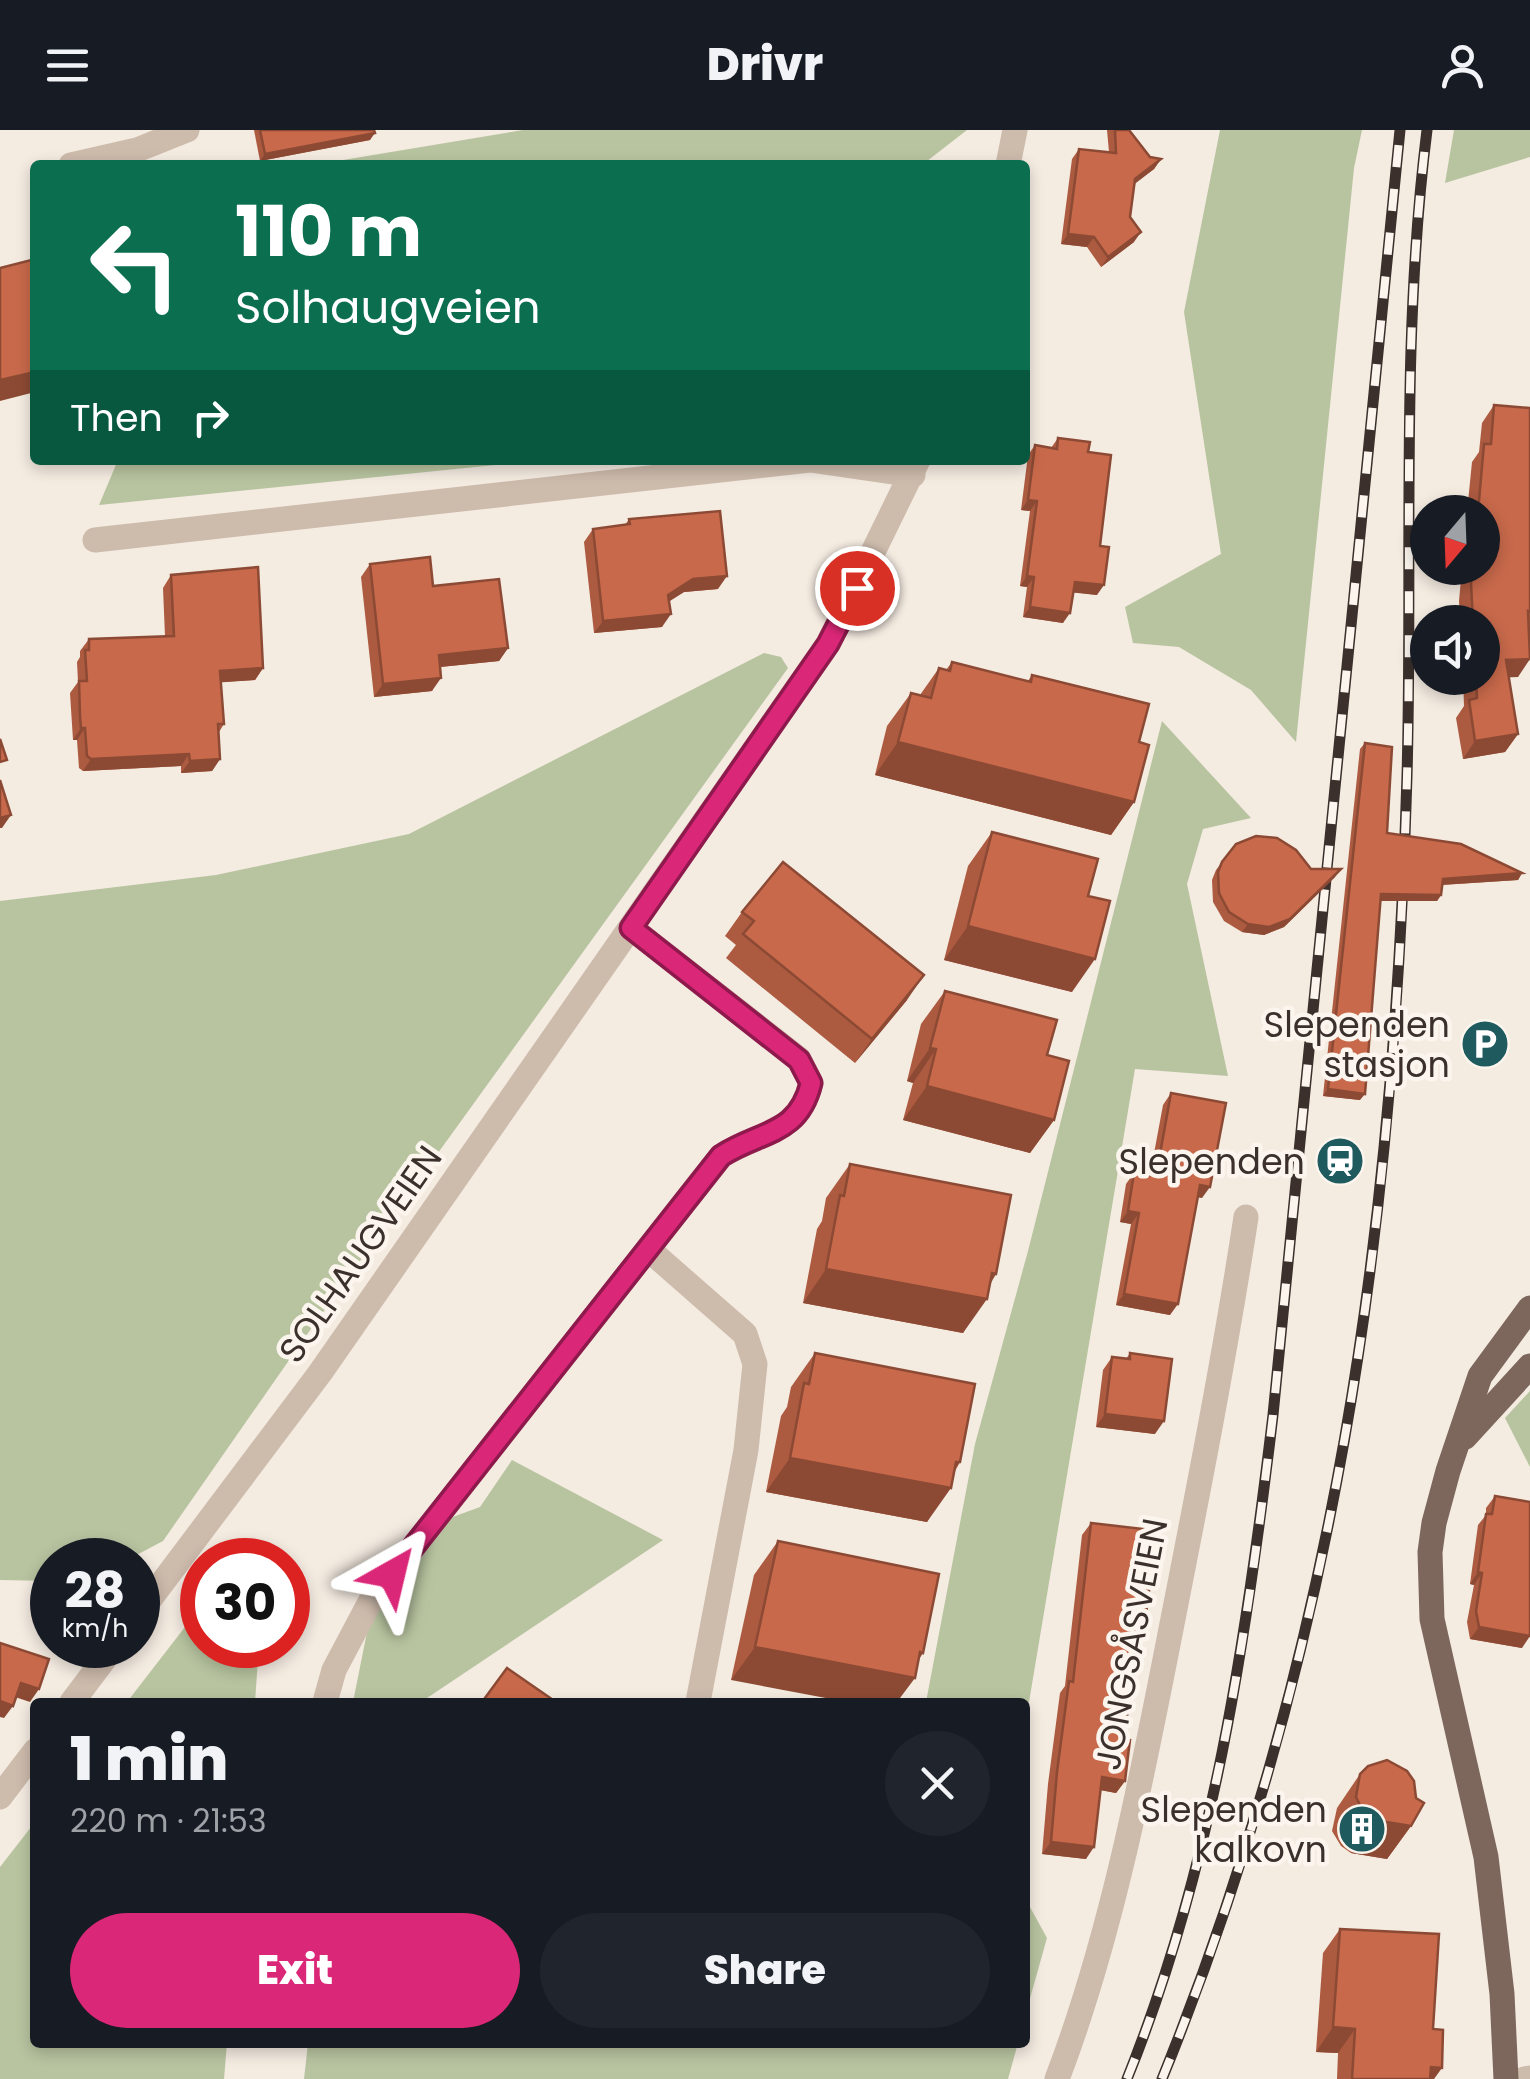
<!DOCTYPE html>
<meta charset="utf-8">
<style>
body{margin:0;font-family:Poppins,sans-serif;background:#20242c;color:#f1f3f6;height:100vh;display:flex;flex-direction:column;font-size:38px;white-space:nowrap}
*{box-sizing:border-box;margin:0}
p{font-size:32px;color:#9ea1a6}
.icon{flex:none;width:55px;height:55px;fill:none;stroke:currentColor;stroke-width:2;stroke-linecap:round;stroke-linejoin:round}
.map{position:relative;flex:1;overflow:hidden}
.side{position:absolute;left:30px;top:1568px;width:1000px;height:350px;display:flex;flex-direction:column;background:#171b24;border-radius:10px;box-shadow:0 5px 15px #0003}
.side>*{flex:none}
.banner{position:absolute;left:30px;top:30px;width:1000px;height:305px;border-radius:10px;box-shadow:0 5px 15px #0003;background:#0b6e4f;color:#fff;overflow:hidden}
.needle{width:65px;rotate:199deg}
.tools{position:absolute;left:1410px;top:365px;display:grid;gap:20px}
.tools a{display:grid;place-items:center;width:90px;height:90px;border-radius:50%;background:#171b24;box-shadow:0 5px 15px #0003;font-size:50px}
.speed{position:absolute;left:30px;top:1408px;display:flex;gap:20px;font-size:50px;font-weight:700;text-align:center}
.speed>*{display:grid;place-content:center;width:130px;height:130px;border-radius:50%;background:#171b24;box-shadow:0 5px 15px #0003;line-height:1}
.speed small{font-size:25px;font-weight:400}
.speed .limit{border:15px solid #d22;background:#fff;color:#111}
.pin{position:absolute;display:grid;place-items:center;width:85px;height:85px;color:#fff;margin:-42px;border:5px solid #fff;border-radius:50%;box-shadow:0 2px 10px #0007}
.me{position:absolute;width:110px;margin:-55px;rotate:37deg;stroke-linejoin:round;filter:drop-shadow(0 0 8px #0008)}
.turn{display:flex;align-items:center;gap:35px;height:210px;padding:0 40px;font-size:45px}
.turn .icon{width:130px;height:130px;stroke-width:2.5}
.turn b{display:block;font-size:70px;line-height:85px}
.then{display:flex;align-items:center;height:95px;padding:0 40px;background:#0003;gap:20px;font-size:38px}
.round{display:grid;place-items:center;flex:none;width:105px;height:105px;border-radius:52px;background:#20242c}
.head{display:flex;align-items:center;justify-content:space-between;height:170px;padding:0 40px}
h1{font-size:60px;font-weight:800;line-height:75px}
.button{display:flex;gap:20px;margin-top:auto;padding:20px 40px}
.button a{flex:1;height:115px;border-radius:60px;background:#db2777;color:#fff;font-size:40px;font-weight:800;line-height:115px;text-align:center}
.button a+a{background:#20242c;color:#f1f3f6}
header{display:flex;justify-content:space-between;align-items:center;height:130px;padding:0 40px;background:#171b24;font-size:45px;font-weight:800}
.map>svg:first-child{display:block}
.green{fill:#b8c4a0}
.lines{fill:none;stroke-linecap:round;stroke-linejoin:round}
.minor{stroke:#cdbbac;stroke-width:25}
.major{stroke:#7d675c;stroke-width:25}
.rail-casing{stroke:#3b302b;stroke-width:11}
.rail{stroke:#fbf5ee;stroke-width:8;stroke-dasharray:22;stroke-linecap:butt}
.wall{fill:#ac5a40}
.shaded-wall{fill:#8c4a34}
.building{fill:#c8694b;stroke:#8c4a34;stroke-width:2.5}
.route-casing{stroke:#8e194d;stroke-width:25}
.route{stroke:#db2777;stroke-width:18}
.labels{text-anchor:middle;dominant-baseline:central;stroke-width:9;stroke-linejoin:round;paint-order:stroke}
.poi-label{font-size:35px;fill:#3b302b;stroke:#fbf5ee;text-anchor:end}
.street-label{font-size:35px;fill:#3b302b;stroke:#fbf5ee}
</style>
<header><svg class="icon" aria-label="menu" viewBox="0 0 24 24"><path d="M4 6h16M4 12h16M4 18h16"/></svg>Drivr<svg class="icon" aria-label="person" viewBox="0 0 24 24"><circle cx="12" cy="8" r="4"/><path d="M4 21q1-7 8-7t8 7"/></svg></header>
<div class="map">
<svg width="1530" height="1949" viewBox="0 0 1530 1949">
<rect width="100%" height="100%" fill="#f4ebe1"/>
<g class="green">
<path d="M 523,0 L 967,0 L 922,35 L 313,35 Z"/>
<path d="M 1220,0 L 1362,0 L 1354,38 L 1296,612 L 1251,560 L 1179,517 L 1133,513 L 1125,477 L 1221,424 L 1184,182 Z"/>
<path d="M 1454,0 L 1530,0 L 1530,27 L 1445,53 Z"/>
<path d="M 118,330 L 546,330 L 99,375 Z"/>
<path d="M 764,523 L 781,527 L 788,538 L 308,1203 L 163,1411 L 127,1430 L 52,1430 L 52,1451 L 0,1450 L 0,771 L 216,745 L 409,704 Z"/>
<path d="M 1162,591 L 1251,688 L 1203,699 L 1187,754 L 1228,946 L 1135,939 L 1025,1596 L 1025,1572 L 926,1572 L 975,1314 L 1028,1121 Z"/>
<path d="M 1530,1261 L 1530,1337 L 1505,1288 Z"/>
<path d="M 512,1330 L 663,1410 L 421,1572 L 353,1572 L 368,1497 L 431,1395 L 480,1377 Z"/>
<path d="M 202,1475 L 202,1515 L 259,1515 L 255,1572 L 127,1572 Z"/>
<path d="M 35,1692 L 35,1912 L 227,1913 L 224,1949 L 0,1949 L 0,1737 Z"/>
<path d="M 1025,1768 L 1047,1808 L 1025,1886 Z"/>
<path d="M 308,1913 L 308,1912 L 1018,1913 L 1008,1949 L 304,1949 Z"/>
</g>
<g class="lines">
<g class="minor">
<path d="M 71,35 L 137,20 L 187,0"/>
<path d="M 1008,35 L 1015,0"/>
<path d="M 95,410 L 810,330 L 913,345"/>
<path d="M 648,1119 L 745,1204 L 755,1234 L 746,1320 L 698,1572"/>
<path d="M 138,1485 L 320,1243 L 828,514 L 918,330"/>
<path d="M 72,1572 L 115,1515"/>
<path d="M 325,1572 L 334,1540 L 370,1472 L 721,1026 C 761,1001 798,1005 811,953 L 799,929 L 631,798"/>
<path d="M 0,1667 L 35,1621"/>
<path d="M 1057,1949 C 1111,1808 1142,1647 1171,1499 C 1198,1362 1225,1225 1246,1087"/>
<path d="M 1524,1949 L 1530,1948"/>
</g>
<g class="major">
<path d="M 1465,1307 L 1530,1236"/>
<path d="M 1506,1949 L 1502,1864 L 1486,1727 L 1432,1489 L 1430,1422 L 1434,1393 L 1448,1341 L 1480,1246 L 1530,1178"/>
</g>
<g class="rail-casing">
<g id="rail">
<path d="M 1127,1949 C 1213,1736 1246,1512 1273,1285 L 1400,0"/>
<path d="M 1162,1949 C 1335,1524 1394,1102 1407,646 C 1413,431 1400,214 1427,0"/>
</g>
</g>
<use href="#rail" class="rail"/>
</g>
<g class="wall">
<path d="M 254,0 L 374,0 L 370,10 L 260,31 Z"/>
<path d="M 1107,0 L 1129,0 L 1150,27 L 1161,29 L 1154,39 L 1134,54 L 1130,87 L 1134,112 L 1101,137 L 1087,117 L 1061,114 L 1072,29 L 1079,19 L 1109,22 Z"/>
<path d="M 1494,275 L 1530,278 L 1530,501 L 1529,500 L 1518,547 L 1508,547 L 1518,604 L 1505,622 L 1463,629 L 1456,588 L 1464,576 L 1463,548 L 1482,548 L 1482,492 L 1460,492 L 1459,471 L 1462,438 L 1482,438 L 1482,382 L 1467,382 L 1472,332 L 1479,322 L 1482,293 Z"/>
<path d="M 1058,308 L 1088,322 L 1100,416 L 1097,465 L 1073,462 L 1063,493 L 1023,487 L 1027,457 L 1020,456 L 1030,381 L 1021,380 L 1028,325 L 1035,315 L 1051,318 Z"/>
<path d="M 629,389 L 718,459 L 684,462 L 669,471 L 662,497 L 594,503 L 584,412 L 593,399 L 625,395 Z"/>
<path d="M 370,434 L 508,518 L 499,531 L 440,537 L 432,561 L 374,567 L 361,447 Z"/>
<path d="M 171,445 L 263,538 L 255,550 L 221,552 L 224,594 L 219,602 L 220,629 L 212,641 L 181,643 L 181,636 L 83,641 L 79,638 L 77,610 L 73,610 L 70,563 L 78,552 L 77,532 L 80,527 L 80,521 L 89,509 L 165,506 L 163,458 Z"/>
<path d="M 952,532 L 1028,551 L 1032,545 L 1139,612 L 1134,672 L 1111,705 L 875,645 L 887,596 L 911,563 L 920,565 L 939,538 L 946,540 Z"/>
<path d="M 1365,613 L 1387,703 L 1522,743 L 1518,750 L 1442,755 L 1441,765 L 1437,771 L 1380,771 L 1360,970 L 1323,966 L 1360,619 Z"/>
<path d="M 992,702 L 1088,766 L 1072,862 L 944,830 L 968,736 Z"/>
<path d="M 1236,714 L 1335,747 L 1284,797 L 1264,805 L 1242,802 L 1224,791 L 1213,772 L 1212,750 L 1216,740 Z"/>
<path d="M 742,782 L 907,870 L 855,933 L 726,828 L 736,815 L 725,806 Z"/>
<path d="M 945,861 L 1047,925 L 1054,990 L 1030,1023 L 903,990 L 913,953 L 907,951 L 921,894 Z"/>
<path d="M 1171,963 L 1202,1068 L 1198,1067 L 1170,1185 L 1116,1175 L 1131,1094 L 1120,1092 L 1126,1054 L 1134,1043 L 1150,1045 L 1163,975 Z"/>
<path d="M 850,1034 L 996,1144 L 963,1203 L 803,1173 L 817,1099 L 822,1091 L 826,1068 Z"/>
<path d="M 815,1223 L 960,1332 L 927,1392 L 766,1362 L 781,1286 L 787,1277 L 791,1257 Z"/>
<path d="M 1130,1223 L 1155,1304 L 1096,1297 L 1103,1240 L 1112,1227 L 1126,1229 Z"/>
<path d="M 1495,1366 L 1522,1518 L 1470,1509 L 1467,1492 L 1474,1455 L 1470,1454 L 1478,1395 L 1486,1385 L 1486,1378 Z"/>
<path d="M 1091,1393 L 1145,1453 L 1145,1492 L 1138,1503 L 1124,1609 L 1125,1651 L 1116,1663 L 1101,1660 L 1086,1729 L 1042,1724 L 1048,1654 L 1060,1563 L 1065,1556 L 1082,1405 Z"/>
<path d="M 778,1411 L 923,1523 L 918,1530 L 731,1550 L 754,1445 Z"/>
<path d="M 1360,1644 L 1411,1696 L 1387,1729 L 1351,1723 L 1341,1716 L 1332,1701 L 1337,1678 Z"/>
<path d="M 1340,1799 L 1433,1899 L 1434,1949 L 1337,1949 L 1338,1923 L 1316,1922 L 1323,1823 Z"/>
</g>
<g class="shaded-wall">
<path d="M 375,3 L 370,10 L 260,31 L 265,24 Z"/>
<path d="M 1161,29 L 1154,39 L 1128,59 L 1135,49 Z"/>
<path d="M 1141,102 L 1134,112 L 1101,137 L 1108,127 Z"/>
<path d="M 1068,104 L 1094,107 L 1087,117 L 1061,114 Z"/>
<path d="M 35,242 L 35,262 L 0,271 L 0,250 Z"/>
<path d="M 1028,370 L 1037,371 L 1030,381 L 1021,380 Z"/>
<path d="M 727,446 L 718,459 L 684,462 L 659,478 L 668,465 L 693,449 Z"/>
<path d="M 1027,446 L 1034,447 L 1027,457 L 1020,456 Z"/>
<path d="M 1075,452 L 1104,455 L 1097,465 L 1068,462 Z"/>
<path d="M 1030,477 L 1070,483 L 1063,493 L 1023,487 Z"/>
<path d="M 671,484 L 662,497 L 594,503 L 603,491 Z"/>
<path d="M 508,518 L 499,531 L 430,538 L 439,525 Z"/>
<path d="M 1530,529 L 1518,547 L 1493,548 L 1506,530 Z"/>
<path d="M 263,538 L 255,550 L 212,553 L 220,541 Z"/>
<path d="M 441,548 L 432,561 L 374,567 L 383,554 Z"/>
<path d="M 81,598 L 85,598 L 77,610 L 73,610 Z"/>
<path d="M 1518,604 L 1505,622 L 1463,629 L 1475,611 Z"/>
<path d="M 898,612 L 1134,672 L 1111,705 L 875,645 Z"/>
<path d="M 189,624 L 181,636 L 83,641 L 91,629 Z"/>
<path d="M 220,629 L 212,641 L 181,643 L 190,631 Z"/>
<path d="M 11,685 L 2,698 L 0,698 L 0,688 Z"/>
<path d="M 1341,739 L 1335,747 L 1284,797 L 1264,805 L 1242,802 L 1248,794 Z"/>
<path d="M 1522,743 L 1518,750 L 1439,755 L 1443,749 Z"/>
<path d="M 1381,764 L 1441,765 L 1437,771 L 1376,771 Z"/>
<path d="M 968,796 L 1095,829 L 1072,862 L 944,830 Z"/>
<path d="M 924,845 L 907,870 L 855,933 L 872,909 Z"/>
<path d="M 930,918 L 936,919 L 913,953 L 907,951 Z"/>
<path d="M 927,956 L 1054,990 L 1030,1023 L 903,990 Z"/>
<path d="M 1328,959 L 1365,964 L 1360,970 L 1323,966 Z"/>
<path d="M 1200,1055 L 1210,1057 L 1202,1068 L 1192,1066 Z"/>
<path d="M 1128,1081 L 1139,1083 L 1131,1094 L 1120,1092 Z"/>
<path d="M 826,1139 L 992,1143 L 996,1144 L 979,1168 L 987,1169 L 963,1203 L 803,1173 Z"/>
<path d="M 1124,1164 L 1178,1174 L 1170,1185 L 1116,1175 Z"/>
<path d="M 1105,1284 L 1164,1291 L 1155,1304 L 1096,1297 Z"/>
<path d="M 790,1328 L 956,1332 L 960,1332 L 942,1357 L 951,1358 L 927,1392 L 766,1362 Z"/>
<path d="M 1478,1442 L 1482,1443 L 1474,1455 L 1470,1454 Z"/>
<path d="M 1479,1497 L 1530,1506 L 1522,1518 L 1470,1509 Z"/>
<path d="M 755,1517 L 920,1522 L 923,1523 L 907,1546 L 915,1548 L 897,1572 L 847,1572 L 731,1550 Z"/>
<path d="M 21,1553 L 39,1559 L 30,1572 L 12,1566 Z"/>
<path d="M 0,1571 L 13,1576 L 4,1588 L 0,1587 Z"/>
<path d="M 1102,1647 L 1125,1651 L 1116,1663 L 1094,1659 Z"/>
<path d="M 1374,1690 L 1411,1696 L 1387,1729 L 1351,1723 Z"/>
<path d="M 1051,1712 L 1094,1717 L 1086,1729 L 1042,1724 Z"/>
<path d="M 1333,1897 L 1355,1899 L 1338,1923 L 1316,1922 Z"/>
<path d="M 1431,1937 L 1442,1938 L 1434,1949 L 1422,1949 Z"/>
</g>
<g class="building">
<path d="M 260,0 L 374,0 L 375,3 L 265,24 Z"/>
<path d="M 1115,0 L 1129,0 L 1150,27 L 1161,29 L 1135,49 L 1130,87 L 1141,102 L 1108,127 L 1094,107 L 1068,104 L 1079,19 L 1116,23 Z"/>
<path d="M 35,129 L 35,242 L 0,250 L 0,138 Z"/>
<path d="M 1494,275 L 1530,278 L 1530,482 L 1528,481 L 1530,529 L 1506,530 L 1518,604 L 1475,611 L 1469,570 L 1477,568 L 1476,548 L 1482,548 L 1482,492 L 1473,492 L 1471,453 L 1473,438 L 1482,438 L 1482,382 L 1478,382 L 1484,314 L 1491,314 Z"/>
<path d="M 1058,308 L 1090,312 L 1088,322 L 1111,325 L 1100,416 L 1109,417 L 1104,455 L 1075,452 L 1070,483 L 1030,477 L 1034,447 L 1027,446 L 1037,371 L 1028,370 L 1035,315 L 1057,319 Z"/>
<path d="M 720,381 L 727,446 L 693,449 L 668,465 L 671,484 L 603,491 L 593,399 L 630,394 L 629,389 Z"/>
<path d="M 430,427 L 433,456 L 499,449 L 508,518 L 439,525 L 441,548 L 383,554 L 370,434 Z"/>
<path d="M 258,437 L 263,538 L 220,541 L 224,594 L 218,594 L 220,629 L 190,631 L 189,624 L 91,629 L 87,626 L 85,598 L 81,598 L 80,586 L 79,551 L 87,551 L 85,520 L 89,520 L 89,509 L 174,506 L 171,445 Z"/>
<path d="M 952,532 L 1031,552 L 1032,545 L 1149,574 L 1139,612 L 1149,615 L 1134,672 L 898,612 L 911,563 L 931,568 L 939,538 L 950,541 Z"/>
<path d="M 0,609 L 7,630 L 0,632 Z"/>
<path d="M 1365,613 L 1392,617 L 1387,703 L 1461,714 L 1522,743 L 1443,749 L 1441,765 L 1381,764 L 1365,964 L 1328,959 Z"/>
<path d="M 0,650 L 11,685 L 0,688 Z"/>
<path d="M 992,702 L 1098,729 L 1088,766 L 1110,771 L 1095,829 L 968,796 Z"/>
<path d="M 1256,706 L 1277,708 L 1296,720 L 1311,739 L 1341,739 L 1290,789 L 1269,797 L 1248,794 L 1229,782 L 1219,763 L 1218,742 L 1222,732 L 1236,714 Z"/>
<path d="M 783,732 L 924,845 L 872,909 L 743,804 L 754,791 L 742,782 Z"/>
<path d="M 945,861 L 1057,890 L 1047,925 L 1069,931 L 1054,990 L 927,956 L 936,919 L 930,918 Z"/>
<path d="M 1171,963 L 1226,973 L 1210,1057 L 1200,1055 L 1178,1174 L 1124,1164 L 1139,1083 L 1128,1081 L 1134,1043 L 1156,1046 Z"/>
<path d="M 850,1034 L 1011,1065 L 996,1144 L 992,1143 L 987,1169 L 826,1139 L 840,1065 L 844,1066 Z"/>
<path d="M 815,1223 L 975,1254 L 960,1332 L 956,1332 L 951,1358 L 790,1328 L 804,1253 L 809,1254 Z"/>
<path d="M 1130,1223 L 1172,1229 L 1164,1291 L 1105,1284 L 1112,1227 L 1130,1229 Z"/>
<path d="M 1495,1366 L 1530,1372 L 1530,1506 L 1479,1497 L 1476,1481 L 1482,1443 L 1478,1442 L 1486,1384 L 1492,1384 Z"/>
<path d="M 1091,1393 L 1152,1400 L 1145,1453 L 1150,1453 L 1145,1492 L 1139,1492 L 1124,1609 L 1130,1610 L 1125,1651 L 1102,1647 L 1094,1717 L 1051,1712 L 1057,1642 L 1069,1551 L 1073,1552 Z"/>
<path d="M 778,1411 L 939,1444 L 923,1523 L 920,1522 L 915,1548 L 755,1517 Z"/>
<path d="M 0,1513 L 49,1529 L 39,1559 L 21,1553 L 13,1576 L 0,1571 Z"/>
<path d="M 507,1538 L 556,1572 L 482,1572 Z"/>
<path d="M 1387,1630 L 1407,1641 L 1414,1651 L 1416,1668 L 1424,1673 L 1411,1696 L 1374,1690 L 1364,1683 L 1356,1667 L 1360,1644 L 1368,1636 Z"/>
<path d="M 1340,1799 L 1439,1804 L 1433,1899 L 1443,1900 L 1442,1938 L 1431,1937 L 1430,1949 L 1352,1949 L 1355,1899 L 1333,1897 Z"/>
</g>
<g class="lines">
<g class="route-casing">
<path id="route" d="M 392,1444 L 721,1026 C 761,1000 798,1006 811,953 L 799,930 L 631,798 L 828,514 L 857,458"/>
</g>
<use href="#route" class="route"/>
</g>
<defs>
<g id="parking-disc" transform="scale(2.5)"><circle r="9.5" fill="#1f5a5e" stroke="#fbf5ee"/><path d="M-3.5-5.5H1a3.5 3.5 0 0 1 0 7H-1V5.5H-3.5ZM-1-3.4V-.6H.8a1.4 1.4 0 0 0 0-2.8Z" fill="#fff"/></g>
<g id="station-disc" transform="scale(2.5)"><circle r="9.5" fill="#1f5a5e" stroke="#fbf5ee"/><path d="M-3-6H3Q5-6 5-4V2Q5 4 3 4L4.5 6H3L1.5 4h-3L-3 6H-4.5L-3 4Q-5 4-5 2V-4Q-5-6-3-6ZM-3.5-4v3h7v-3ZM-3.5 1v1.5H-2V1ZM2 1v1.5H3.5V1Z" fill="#fff"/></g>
<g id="building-disc" transform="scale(2.5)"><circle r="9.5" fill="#1f5a5e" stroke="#fbf5ee"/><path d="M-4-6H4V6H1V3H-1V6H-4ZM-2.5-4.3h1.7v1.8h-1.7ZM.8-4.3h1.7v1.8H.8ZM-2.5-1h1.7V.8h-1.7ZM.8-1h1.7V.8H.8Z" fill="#fff"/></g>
</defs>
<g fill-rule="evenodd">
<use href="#parking-disc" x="1485" y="914"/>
<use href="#station-disc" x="1340" y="1031"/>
<use href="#building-disc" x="1362" y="1699"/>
</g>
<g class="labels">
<g class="poi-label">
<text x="1450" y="894">Slependen<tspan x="1450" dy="40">stasjon</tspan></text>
<text x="1305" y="1031">Slependen</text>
<text x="1327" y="1679">Slependen<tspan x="1327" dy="40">kalkovn</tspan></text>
</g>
<g class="street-label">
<text transform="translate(360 1124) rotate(-55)">SOLHAUGVEIEN</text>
<text transform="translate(1131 1514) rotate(-79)">JONGSÅSVEIEN</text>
</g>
</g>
</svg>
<div class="tools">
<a><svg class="needle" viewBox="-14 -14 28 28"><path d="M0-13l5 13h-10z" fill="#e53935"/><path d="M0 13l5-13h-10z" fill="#9ea1a6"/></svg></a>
<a><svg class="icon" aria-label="sound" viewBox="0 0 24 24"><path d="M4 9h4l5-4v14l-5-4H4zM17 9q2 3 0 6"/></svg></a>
</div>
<div class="speed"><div>28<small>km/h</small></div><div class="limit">30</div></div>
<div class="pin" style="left:857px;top:458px;background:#d93025"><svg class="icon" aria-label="arrive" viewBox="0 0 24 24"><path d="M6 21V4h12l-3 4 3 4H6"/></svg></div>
<svg class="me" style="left:392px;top:1444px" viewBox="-20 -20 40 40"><path d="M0-17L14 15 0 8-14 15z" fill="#db2777" stroke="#fff" stroke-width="4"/></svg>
<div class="banner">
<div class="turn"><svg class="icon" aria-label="left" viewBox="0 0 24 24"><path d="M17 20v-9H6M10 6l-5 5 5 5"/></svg><div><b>110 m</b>Solhaugveien</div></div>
<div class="then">Then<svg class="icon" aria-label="right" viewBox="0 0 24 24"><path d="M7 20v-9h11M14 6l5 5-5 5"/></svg></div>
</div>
<section class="side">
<div class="head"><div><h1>1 min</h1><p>220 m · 21:53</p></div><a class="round"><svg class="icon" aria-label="close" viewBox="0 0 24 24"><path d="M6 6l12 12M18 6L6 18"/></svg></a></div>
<div class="button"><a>Exit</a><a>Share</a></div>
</section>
</div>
